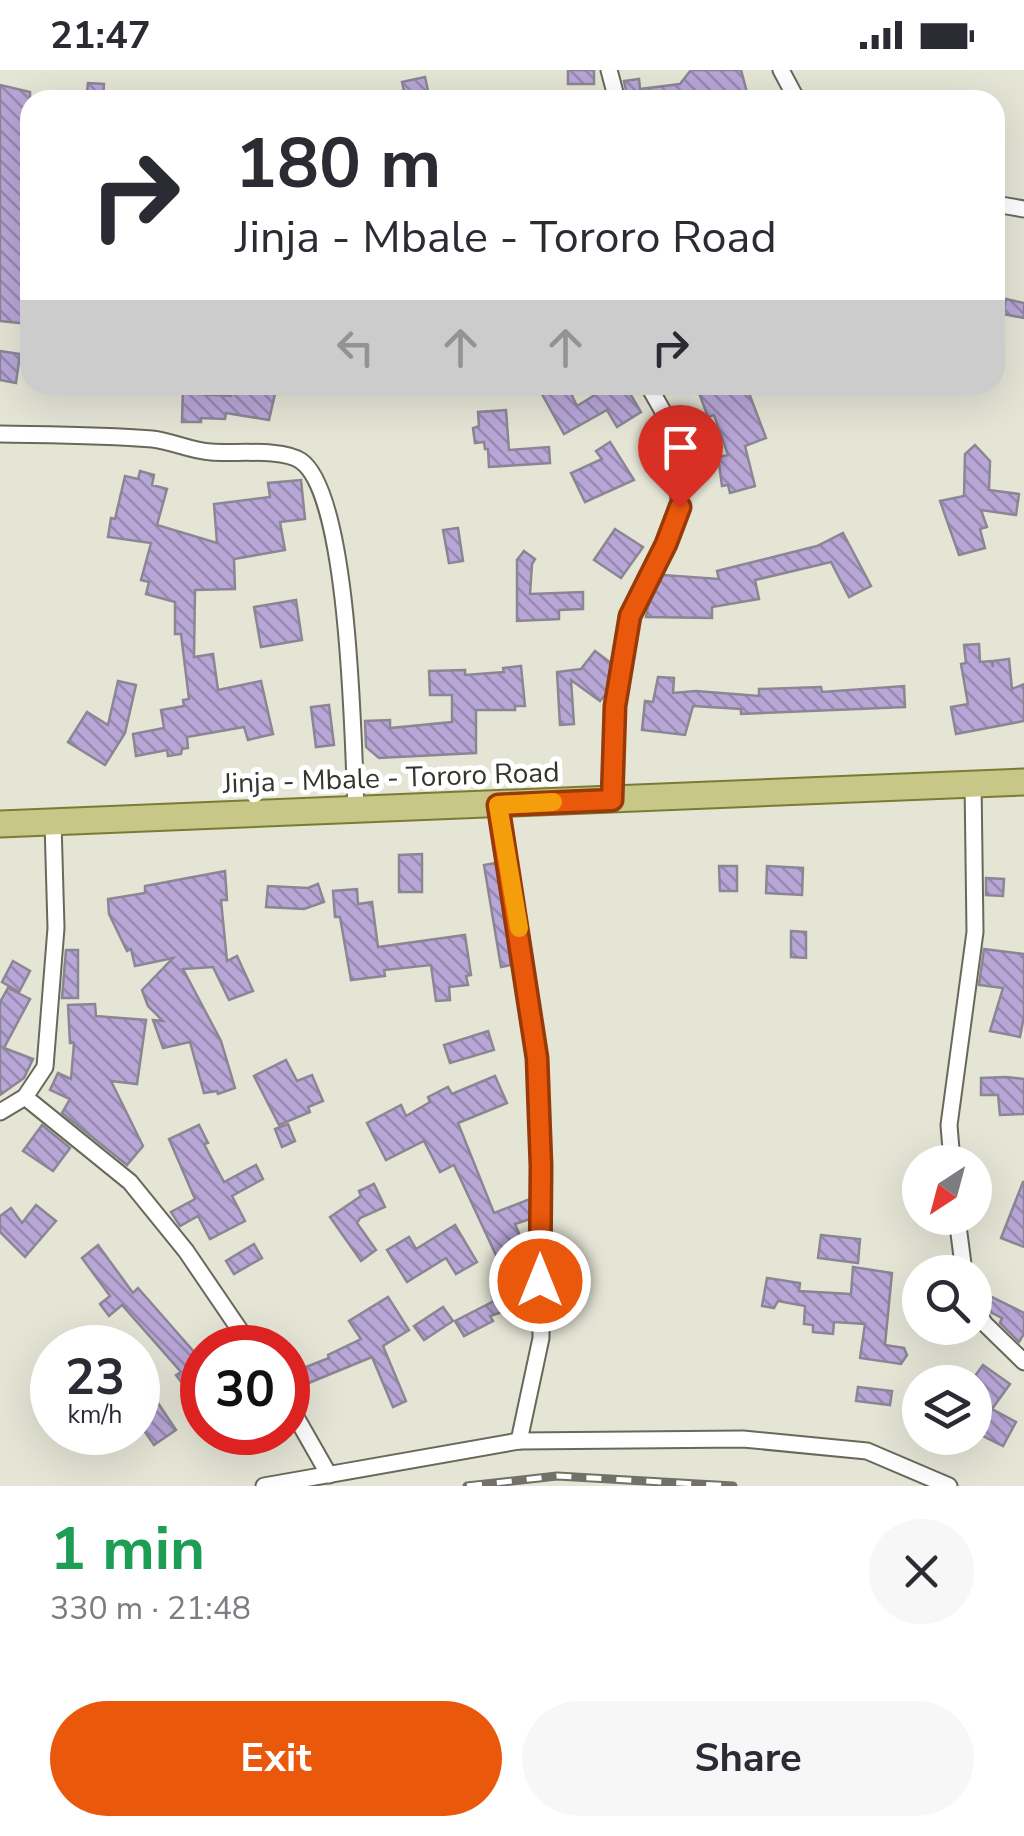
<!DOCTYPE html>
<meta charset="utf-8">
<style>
body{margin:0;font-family:"Nunito Sans",sans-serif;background:#f7f7f7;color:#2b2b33;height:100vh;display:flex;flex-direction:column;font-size:38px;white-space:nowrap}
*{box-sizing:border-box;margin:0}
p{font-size:32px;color:#7c7c81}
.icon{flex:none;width:55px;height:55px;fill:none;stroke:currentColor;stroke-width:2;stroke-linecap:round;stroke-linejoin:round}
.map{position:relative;height:1416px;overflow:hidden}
.panel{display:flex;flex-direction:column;background:#fff;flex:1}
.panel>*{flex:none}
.banner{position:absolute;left:20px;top:20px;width:985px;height:305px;border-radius:30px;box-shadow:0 10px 40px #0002;background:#fff;color:#2b2b33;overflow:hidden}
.needle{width:65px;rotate:216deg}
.controls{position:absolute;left:902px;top:1075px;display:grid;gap:20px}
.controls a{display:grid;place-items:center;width:90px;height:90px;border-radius:50%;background:#fff;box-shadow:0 10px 40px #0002;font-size:50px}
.speed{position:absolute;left:30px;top:1255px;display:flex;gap:20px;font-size:50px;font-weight:700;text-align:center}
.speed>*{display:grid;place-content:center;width:130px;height:130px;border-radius:50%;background:#fff;box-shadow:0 10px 40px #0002;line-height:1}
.speed small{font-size:25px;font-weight:400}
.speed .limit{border:15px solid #d22;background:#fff;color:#111}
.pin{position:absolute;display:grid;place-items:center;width:85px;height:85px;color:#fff;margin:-102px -42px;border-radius:50% 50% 50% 0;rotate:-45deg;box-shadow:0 0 10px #0007}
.pin .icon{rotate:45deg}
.me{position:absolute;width:110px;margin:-55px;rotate:0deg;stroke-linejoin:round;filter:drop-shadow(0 0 8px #0008)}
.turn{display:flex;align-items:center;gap:35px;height:210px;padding:0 50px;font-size:45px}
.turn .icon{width:130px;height:130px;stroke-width:2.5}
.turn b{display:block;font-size:70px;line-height:85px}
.lanes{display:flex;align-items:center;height:95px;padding:0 50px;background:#0003;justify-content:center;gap:50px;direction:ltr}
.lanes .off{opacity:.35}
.round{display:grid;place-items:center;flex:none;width:105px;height:105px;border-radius:52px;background:#f7f7f7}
.head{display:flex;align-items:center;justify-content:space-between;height:170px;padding:0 50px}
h1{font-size:60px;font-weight:700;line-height:75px;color:#1e9e55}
.primary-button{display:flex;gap:20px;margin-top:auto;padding:20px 50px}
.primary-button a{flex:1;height:115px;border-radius:60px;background:#ea580c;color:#fff;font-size:40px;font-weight:700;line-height:115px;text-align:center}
.primary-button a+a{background:#f7f7f7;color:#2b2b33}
.status{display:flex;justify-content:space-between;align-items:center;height:70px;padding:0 50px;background:#fff;direction:ltr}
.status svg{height:28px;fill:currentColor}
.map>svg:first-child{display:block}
.building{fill:url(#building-back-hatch);stroke:#8b8694;stroke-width:2.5}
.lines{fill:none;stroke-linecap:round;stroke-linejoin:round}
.minor-casing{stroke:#69695b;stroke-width:19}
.primary-casing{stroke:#7b7b34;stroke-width:29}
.minor{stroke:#fff;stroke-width:15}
.primary{stroke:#c7c788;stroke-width:25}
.rail-casing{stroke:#717167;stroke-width:9}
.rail{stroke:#fff;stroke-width:5;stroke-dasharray:15;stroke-linecap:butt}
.route-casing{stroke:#983908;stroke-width:25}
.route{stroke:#ea580c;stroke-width:18}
.slow{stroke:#f59e0b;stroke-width:18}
.labels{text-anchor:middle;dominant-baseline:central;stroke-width:10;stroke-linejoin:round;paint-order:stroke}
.street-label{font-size:28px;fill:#35352e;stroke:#fff}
</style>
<div class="status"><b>21:47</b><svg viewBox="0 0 49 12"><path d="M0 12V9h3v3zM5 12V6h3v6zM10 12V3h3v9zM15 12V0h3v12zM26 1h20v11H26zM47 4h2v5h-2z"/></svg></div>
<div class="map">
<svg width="1024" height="1416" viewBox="0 0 1024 1416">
<defs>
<pattern id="building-back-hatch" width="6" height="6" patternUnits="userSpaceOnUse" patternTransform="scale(2.5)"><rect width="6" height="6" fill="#b8a6d7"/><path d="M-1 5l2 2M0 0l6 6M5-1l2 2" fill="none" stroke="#9688af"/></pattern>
</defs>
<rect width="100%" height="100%" fill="#e4e5d5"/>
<g class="building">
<rect x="568" y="0" width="26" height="14"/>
<path d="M 691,0 L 741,0 L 749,30 L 628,30 L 624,11 L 639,9 L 640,19 L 680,14 Z"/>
<path d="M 425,7 L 429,25 L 406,30 L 402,12 Z"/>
<path d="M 88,13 L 104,14 L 103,30 L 86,30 Z"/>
<path d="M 0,15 L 30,22 L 30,77 L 21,107 L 30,108 L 30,254 L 0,251 Z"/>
<path d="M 1006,229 L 1024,233 L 1024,248 L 1003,244 Z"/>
<path d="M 0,281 L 20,284 L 16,313 L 0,310 Z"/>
<path d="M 183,315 L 200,315 L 199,324 L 231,326 L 234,315 L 277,315 L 269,350 L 226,343 L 225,349 L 201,348 L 201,352 L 182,352 Z"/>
<path d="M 537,315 L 567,315 L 577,336 L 611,315 L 625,315 L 641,342 L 617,357 L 607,340 L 564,364 Z"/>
<path d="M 696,315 L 746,315 L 766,368 L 745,376 L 755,416 L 730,423 L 728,415 L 722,416 L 718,387 L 728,385 L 714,345 L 708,347 Z"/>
<path d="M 506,340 L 509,380 L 549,377 L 550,393 L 489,397 L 488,379 L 485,379 L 484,372 L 475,373 L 473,358 L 479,356 L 478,342 Z"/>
<path d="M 610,372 L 634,410 L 585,432 L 571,403 L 602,389 L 596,381 Z"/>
<path d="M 975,375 L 990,391 L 989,420 L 1019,424 L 1016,445 L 981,440 L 987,457 L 980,459 L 985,478 L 959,485 L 940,431 L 964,426 L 965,384 Z"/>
<path d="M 140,401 L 154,405 L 152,415 L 167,419 L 157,455 L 217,473 L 214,434 L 270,427 L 268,413 L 301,410 L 305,449 L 280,452 L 285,480 L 234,489 L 235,519 L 195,520 L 194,587 L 213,584 L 218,620 L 261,611 L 273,664 L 248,670 L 244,657 L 187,667 L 188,678 L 182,679 L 181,684 L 168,686 L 167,680 L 136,686 L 133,664 L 164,658 L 161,640 L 184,636 L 183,630 L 189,629 L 181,564 L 175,564 L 175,532 L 146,524 L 149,512 L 141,510 L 151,473 L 108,467 L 111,448 L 115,449 L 125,406 L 138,409 Z"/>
<path d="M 458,458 L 463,491 L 449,493 L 443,460 Z"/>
<path d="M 615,459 L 643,477 L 621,508 L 594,490 Z"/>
<path d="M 843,463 L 871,516 L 849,527 L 831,492 L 755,510 L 759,529 L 712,537 L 712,548 L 646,547 L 648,536 L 663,505 L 719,509 L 717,501 L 817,476 Z"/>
<path d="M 524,481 L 535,489 L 532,494 L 530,524 L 583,522 L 583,539 L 559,540 L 559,549 L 517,551 L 517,490 Z"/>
<path d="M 296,530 L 302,570 L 261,577 L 254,537 Z"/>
<path d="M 979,574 L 980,592 L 991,591 L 993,597 L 993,591 L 1009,589 L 1012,619 L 1024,614 L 1024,651 L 956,664 L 951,637 L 968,634 L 961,594 L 966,593 L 964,575 Z"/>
<path d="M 595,581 L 611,593 L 606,624 L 600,631 L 571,610 L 574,654 L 560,655 L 557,602 L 581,599 Z"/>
<path d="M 521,596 L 525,636 L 515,636 L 515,640 L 476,640 L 476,683 L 379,688 L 366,677 L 365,651 L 390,650 L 390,658 L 452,652 L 452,625 L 430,625 L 429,601 L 465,600 L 465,605 L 504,602 L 503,598 Z"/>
<path d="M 658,607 L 674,608 L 673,623 L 696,621 L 759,626 L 759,619 L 821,617 L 822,622 L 904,616 L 905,637 L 741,644 L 741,639 L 693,636 L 685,665 L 642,660 L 645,631 L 653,632 Z"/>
<path d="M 118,611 L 136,615 L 125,663 L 105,695 L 68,672 L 87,642 L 108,655 Z"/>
<path d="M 329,635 L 334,675 L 316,677 L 311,637 Z"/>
<path d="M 422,784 L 422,822 L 399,822 L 399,785 Z"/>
<path d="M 496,793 L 511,895 L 501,897 L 484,795 Z"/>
<path d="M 719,796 L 737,796 L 737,821 L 720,821 Z"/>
<path d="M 767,796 L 803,798 L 802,825 L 766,823 Z"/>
<path d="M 225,801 L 227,830 L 221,830 L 227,891 L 237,886 L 253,921 L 229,930 L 213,897 L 183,899 L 221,971 L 235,1018 L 218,1024 L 217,1021 L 204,1023 L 190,972 L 163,978 L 153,950 L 163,951 L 148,936 L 142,920 L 173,888 L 135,896 L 131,879 L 127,881 L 109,844 L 108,829 L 145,823 L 145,816 Z"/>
<path d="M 986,808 L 1004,809 L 1003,826 L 986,825 Z"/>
<path d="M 318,814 L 324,832 L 304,839 L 266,837 L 268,816 L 308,818 Z"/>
<path d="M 357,819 L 358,834 L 372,832 L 378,877 L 465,865 L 471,905 L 466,906 L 468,915 L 449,917 L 450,930 L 436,931 L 431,895 L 384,900 L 385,906 L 351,910 L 340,847 L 335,847 L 333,821 Z"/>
<path d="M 791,861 L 806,862 L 806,888 L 791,887 Z"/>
<path d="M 984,879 L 1024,884 L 1024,946 L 1020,967 L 990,961 L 1003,918 L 979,915 Z"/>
<path d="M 66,880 L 78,880 L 78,928 L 62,928 Z"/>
<path d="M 13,891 L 30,901 L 19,922 L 2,912 Z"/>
<path d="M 8,918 L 30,929 L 4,978 L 33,989 L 24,1008 L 0,1025 L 0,932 Z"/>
<path d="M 95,934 L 96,946 L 146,950 L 137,1014 L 111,1011 L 143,1076 L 127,1095 L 62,1043 L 70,1029 L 50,1020 L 58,1003 L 71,1009 L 74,973 L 70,973 L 68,935 Z"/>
<path d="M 488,961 L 494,980 L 450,993 L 444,975 Z"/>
<path d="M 286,990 L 297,1011 L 312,1005 L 323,1031 L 308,1037 L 310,1042 L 279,1055 L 254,1006 Z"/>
<path d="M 495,1006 L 507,1033 L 458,1053 L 494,1143 L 530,1129 L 530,1149 L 515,1154 L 528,1185 L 501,1196 L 454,1095 L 440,1102 L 424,1071 L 386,1090 L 367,1053 L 401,1035 L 406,1046 L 430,1032 L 428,1027 L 448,1017 L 452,1024 Z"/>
<path d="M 1006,1007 L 1024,1009 L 1024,1044 L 1000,1045 L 998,1025 L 981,1025 L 981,1008 Z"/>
<path d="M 288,1054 L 295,1071 L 282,1077 L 275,1059 Z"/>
<path d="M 42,1055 L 70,1078 L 53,1101 L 23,1081 Z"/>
<path d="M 199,1055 L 208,1073 L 204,1074 L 224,1112 L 256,1095 L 263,1109 L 232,1126 L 245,1151 L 210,1169 L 198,1146 L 180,1156 L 171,1142 L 195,1129 L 169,1069 Z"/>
<path d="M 1023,1112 L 1024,1112 L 1024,1177 L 1001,1168 Z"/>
<path d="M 374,1114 L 385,1137 L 360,1148 L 357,1153 L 376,1180 L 361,1191 L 330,1147 L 361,1126 L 359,1121 Z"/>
<path d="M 36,1135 L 56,1151 L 25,1187 L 0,1162 L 0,1146 L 11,1138 L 22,1153 Z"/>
<path d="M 455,1155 L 477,1192 L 456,1204 L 446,1188 L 407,1212 L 387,1180 L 409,1167 L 416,1179 Z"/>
<path d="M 821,1165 L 860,1169 L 858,1193 L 818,1188 Z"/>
<path d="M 254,1174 L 262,1188 L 234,1204 L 226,1191 Z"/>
<path d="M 98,1175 L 133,1223 L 138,1218 L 202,1291 L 202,1339 L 176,1305 L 181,1302 L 122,1235 L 109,1246 L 100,1234 L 110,1226 L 82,1188 Z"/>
<path d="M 853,1197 L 892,1203 L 885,1275 L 904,1278 L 907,1285 L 901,1294 L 860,1288 L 865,1254 L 834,1252 L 833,1264 L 813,1262 L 813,1255 L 804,1254 L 805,1236 L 778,1231 L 774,1238 L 762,1236 L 767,1208 L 800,1213 L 799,1221 L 851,1224 Z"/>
<path d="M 528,1216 L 530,1239 L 522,1242 L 520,1236 L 490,1246 L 493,1251 L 464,1266 L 455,1251 L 494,1231 L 492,1226 L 510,1217 L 512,1222 Z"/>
<path d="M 388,1227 L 409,1260 L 383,1276 L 406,1331 L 393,1337 L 372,1287 L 294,1319 L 288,1304 L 329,1288 L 328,1285 L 361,1269 L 349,1251 Z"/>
<path d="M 992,1227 L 1024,1243 L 1024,1264 L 1019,1272 L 1000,1253 L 1002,1248 L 992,1243 L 987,1235 Z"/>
<path d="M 443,1237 L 453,1251 L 424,1270 L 414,1256 Z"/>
<path d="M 983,1295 L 1010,1314 L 992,1339 L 1016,1352 L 1003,1376 L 975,1362 L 975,1340 L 984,1326 L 975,1320 L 975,1306 Z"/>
<path d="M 858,1317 L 892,1321 L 890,1335 L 856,1331 Z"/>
<path d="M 148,1318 L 176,1360 L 154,1375 L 143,1359 L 138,1364 L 138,1325 Z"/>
</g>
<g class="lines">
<g class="minor-casing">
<g id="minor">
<path d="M 609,0 L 617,30"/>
<path d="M 781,0 L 797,30"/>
<path d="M 995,134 L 1024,139"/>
<path d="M 0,364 C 51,365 101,365 152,369 C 172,371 191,381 211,382 C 234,384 282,378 301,391 C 350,425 353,675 356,738"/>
<path d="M 612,729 L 615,635 L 630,547 L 666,474 L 680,437 L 669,352 L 648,315"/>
<path d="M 498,735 L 537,988 L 541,1096 L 541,1268 L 519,1371"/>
<path d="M 25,1027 L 130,1112 L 186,1181 L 252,1278"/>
<path d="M 0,1042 L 25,1027 L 45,997 L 56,858 L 53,752"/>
<path d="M 952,1092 L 949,1055 L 975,862 L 973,711"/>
<path d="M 957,1148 L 964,1202"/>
<path d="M 975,1235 L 984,1253 L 1024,1292"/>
<path d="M 288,1333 L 329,1405"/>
<path d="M 264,1416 L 519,1371 L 743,1369 L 867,1381 L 949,1416"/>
</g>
</g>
<g class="primary-casing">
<path id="primary" d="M 0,754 L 1024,712"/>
</g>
<use href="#minor" class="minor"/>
<use href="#primary" class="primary"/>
<g class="rail-casing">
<path id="rail" d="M 467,1416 L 557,1406 L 733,1416"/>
</g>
<use href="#rail" class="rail"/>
</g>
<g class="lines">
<g class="route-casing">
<path id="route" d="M 540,1211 L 541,1096 L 537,988 L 498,735 L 612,730 L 615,636 L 630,546 L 666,474 L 680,437"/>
</g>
<use href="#route" class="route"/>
<path class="slow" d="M 519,858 L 498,735 L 553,732"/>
</g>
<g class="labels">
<g class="street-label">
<text transform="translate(391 708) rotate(-2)">Jinja - Mbale - Tororo Road</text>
</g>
</g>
</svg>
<div class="controls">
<a><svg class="needle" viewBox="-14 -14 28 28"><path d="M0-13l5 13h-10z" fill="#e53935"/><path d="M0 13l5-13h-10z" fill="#7c7c81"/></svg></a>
<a><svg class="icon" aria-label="search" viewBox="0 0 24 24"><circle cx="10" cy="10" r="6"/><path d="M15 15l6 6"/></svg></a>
<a><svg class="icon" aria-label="layers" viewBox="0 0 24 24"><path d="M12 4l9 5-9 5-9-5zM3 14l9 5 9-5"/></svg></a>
</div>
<div class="speed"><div>23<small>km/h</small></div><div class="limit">30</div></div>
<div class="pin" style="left:680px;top:437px;background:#d93025"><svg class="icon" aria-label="arrive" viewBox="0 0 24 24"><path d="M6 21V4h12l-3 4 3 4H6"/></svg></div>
<svg class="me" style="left:540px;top:1211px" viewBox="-20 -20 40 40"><circle r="17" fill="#ea580c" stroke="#fff" stroke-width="3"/><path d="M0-11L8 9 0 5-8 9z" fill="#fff"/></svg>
<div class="banner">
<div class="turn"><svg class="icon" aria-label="right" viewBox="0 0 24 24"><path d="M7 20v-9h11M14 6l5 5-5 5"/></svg><div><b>180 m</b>Jinja - Mbale - Tororo Road</div></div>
<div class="lanes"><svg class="icon off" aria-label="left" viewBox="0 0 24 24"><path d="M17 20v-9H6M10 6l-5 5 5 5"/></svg><svg class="icon off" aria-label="ahead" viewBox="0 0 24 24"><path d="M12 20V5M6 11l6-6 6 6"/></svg><svg class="icon off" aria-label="ahead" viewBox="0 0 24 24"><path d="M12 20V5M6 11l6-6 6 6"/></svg><svg class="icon" aria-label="right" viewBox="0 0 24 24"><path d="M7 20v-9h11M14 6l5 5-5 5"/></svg></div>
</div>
</div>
<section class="panel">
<div class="head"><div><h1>1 min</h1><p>330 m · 21:48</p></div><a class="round"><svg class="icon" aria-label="close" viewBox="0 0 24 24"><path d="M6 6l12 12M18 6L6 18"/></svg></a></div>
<div class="primary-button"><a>Exit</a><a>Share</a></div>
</section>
